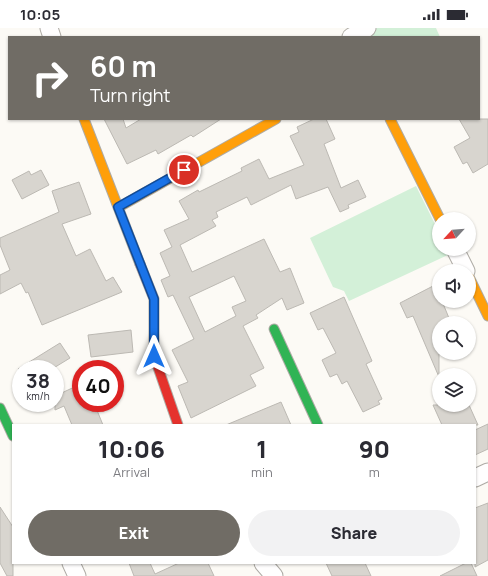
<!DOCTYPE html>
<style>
body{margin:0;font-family:Manrope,sans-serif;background:#f2f2f3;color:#2b2b33;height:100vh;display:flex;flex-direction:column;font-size:15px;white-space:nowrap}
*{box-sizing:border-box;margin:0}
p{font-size:13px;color:#7c7c81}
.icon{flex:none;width:22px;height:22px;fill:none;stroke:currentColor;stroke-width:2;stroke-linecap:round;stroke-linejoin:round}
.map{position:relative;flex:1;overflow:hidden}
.details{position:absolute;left:12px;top:396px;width:464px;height:140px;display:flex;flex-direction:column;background:#fff;border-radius:0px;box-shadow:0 1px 3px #0004}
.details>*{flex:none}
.guide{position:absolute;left:8px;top:8px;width:472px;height:84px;border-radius:0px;box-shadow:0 1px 3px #0004;background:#706c65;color:#fff;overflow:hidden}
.needle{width:26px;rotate:244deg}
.fabs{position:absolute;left:432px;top:184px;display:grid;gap:8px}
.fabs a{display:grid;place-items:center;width:44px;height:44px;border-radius:50%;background:#fff;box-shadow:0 1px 3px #0004;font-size:20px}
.speed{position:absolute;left:12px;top:332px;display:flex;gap:8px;font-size:20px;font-weight:700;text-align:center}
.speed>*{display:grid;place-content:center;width:52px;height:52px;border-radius:50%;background:#fff;box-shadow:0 1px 3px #0004;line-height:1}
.speed small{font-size:10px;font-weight:400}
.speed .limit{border:6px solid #d22;background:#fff;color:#111}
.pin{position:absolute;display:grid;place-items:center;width:34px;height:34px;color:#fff;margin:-17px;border:2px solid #fff;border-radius:50%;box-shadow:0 1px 4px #0007}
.me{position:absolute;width:44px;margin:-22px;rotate:0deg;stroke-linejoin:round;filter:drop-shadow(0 0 3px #0008)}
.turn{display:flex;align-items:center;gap:14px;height:84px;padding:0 16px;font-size:18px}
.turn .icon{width:52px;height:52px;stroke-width:2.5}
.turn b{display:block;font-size:28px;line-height:34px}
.eta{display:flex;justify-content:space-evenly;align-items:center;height:68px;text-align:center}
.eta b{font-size:24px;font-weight:800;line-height:28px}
.action{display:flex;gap:8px;margin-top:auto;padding:8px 16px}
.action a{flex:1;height:46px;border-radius:24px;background:#706c65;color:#fff;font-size:16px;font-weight:800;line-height:46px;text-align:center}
.action a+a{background:#f2f2f3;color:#2b2b33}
.status{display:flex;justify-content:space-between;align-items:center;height:28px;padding:0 20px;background:#fff;direction:ltr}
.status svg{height:11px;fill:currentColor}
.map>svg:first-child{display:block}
.green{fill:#d3f0d8}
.building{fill:#d8d5cf;stroke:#bcb9b3;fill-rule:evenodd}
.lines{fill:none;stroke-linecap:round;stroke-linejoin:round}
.street-casing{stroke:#aeaba5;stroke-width:19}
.fast-casing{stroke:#aeaba5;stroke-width:11}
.slow-casing{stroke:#aeaba5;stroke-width:11}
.jam-casing{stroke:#aeaba5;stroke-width:11}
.street{stroke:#fffefe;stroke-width:17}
.fast{stroke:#30b455;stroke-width:9}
.slow{stroke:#ff9f0a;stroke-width:9}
.jam{stroke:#e5322d;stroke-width:9}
.route-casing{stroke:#114b97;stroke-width:10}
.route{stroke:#1a73e8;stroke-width:7}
</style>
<div class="status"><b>10:05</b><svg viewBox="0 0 49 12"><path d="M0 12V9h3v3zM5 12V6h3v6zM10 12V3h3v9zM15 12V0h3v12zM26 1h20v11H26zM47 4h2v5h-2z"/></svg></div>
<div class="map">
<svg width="488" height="548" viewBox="0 0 488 548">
<rect width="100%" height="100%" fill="#fcfaf5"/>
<g class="green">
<path d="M 377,0 L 436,0 L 440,9 L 360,9 Z"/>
<path d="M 416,158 L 439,204 L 439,221 L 447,221 L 450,226 L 349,273 L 344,263 L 333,259 L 310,210 Z"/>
</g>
<g class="building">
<path d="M 104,91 L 123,91 L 126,100 L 141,91 L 221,91 L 193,109 L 191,107 L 158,126 L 156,122 L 127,136 Z"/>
<path d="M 314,91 L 326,91 L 335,111 L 324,116 L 341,160 L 358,152 L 366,169 L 348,177 L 349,180 L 340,184 L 328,159 L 296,171 L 291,157 L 251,177 L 247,169 L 216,184 L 218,189 L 212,192 L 216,198 L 180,217 L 192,244 L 264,211 L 280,244 L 290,240 L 304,275 L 287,282 L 282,270 L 256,287 L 258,290 L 243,298 L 264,340 L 250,347 L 256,358 L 191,390 L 178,358 L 188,354 L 172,322 L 194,311 L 173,267 L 168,269 L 161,252 L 170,248 L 160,225 L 172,219 L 164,202 L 189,191 L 179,173 L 198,162 L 199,164 L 242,143 L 241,140 L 259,131 L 269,151 L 304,137 L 290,108 L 299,104 L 297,99 ZM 234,248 L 246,273 L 232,279 L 236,288 L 205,304 L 189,269 Z"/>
<path d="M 459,91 L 488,91 L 488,136 L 473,145 L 467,134 L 463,136 L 454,119 L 470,110 Z"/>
<path d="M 41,142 L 49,157 L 22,171 L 12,152 L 29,143 L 31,147 Z"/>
<path d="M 79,154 L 91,186 L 62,196 L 76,228 L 90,221 L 106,253 L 113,249 L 122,264 L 42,297 L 28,264 L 26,265 L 21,255 L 0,266 L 0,247 L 10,242 L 0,217 L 0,210 L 59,184 L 52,163 Z"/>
<path d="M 435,257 L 439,266 L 439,273 L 442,273 L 451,295 L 439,295 L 439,349 L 413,288 L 407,290 L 400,275 Z"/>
<path d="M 344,269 L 372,333 L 366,336 L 382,371 L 378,373 L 380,376 L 363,384 L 347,353 L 342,356 L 337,346 L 330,349 L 322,332 L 336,325 L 323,300 L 318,302 L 310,285 Z"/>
<path d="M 131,302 L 133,324 L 91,329 L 88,307 Z"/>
<path d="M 60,315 L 70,330 L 52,341 L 18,341 Z"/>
<path d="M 81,356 L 81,375 L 94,375 L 103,397 L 72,397 L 64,378 L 55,382 L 55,368 Z"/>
<path d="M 281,374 L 291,397 L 226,397 Z"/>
<path d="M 433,377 L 469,377 L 478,397 L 442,397 Z"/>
<path d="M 488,396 L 488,421 L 475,427 L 475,402 Z"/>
<path d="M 488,475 L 488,532 L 475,539 L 475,480 Z"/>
<path d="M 0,479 L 13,499 L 13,548 L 7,548 L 0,535 Z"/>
<path d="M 129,535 L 150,535 L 155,546 L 179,535 L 208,535 L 214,548 L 134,548 Z"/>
<path d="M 326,535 L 365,535 L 371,548 L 332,548 Z"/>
<path d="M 466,535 L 471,535 L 477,548 L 440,548 Z"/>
</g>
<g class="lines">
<g class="street-casing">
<g id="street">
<path d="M 49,0 L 52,9"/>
<path d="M 351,9 L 367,0"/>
<path d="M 455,221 L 466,243"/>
<path d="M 475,450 L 488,444"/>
<path d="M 71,535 L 77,548"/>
<path d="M 263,535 L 274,548"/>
</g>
</g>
<g class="fast-casing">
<g id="fast">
<path d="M 274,301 L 318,397"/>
<path d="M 0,380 L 13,408"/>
</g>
</g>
<g class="slow-casing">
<g id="slow">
<path d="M 84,91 L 140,236"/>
<path d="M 390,91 L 440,191"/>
<path d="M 119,179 L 276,91"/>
<path d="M 469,249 L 488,288"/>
</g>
</g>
<g class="jam-casing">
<path id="jam" d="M 140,236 L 154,271 L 154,328 L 178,397"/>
</g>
<use href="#street" class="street"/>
<use href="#fast" class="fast"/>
<use href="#slow" class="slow"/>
<use href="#jam" class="jam"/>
</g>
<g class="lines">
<g class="route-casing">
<path id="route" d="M 154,328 L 154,271 L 118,179 L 184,142"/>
</g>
<use href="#route" class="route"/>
</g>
</svg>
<div class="fabs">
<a><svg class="needle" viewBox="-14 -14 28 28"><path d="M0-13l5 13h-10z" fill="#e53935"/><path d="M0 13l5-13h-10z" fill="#7c7c81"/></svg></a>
<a><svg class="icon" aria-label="sound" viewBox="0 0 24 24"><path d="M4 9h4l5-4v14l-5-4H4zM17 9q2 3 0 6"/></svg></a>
<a><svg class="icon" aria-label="search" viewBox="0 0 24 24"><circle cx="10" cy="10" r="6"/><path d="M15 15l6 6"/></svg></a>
<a><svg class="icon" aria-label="layers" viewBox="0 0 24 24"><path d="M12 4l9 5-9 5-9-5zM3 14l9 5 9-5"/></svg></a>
</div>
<div class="speed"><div>38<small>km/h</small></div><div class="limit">40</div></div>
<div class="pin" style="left:184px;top:142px;background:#d93025"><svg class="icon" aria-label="arrive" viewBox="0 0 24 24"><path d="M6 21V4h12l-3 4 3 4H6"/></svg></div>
<svg class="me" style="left:154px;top:328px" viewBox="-20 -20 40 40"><path d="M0-17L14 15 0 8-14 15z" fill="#1a73e8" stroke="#fff" stroke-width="4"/></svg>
<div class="guide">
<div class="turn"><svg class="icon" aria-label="right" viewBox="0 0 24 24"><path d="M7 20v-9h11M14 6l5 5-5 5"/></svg><div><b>60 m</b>Turn right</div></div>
</div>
<section class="details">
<div class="eta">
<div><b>10:06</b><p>Arrival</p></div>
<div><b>1</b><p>min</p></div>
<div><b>90</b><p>m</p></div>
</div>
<div class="action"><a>Exit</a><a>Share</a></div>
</section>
</div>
